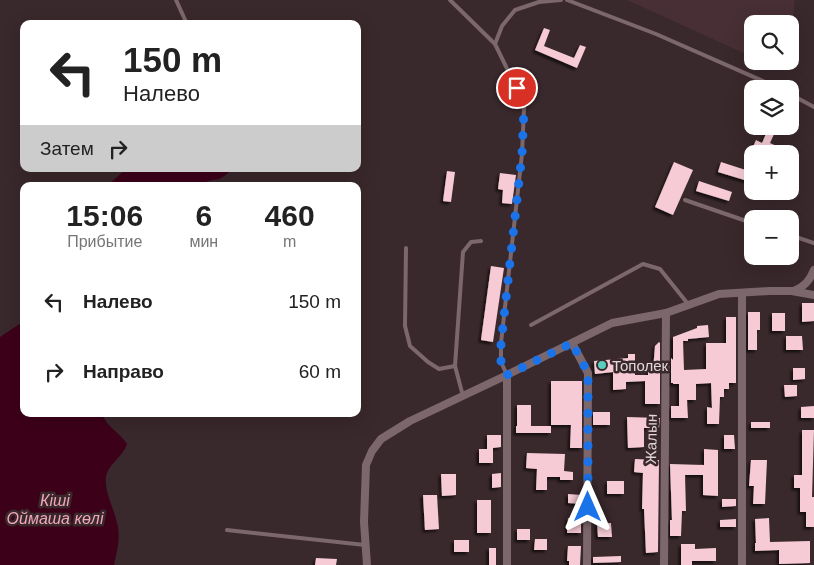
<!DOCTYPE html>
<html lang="ru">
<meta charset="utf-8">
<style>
body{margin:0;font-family:Helvetica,sans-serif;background:#f6f6f6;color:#222;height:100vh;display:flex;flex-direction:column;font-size:19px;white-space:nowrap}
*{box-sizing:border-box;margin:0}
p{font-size:16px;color:#767676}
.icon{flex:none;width:28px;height:28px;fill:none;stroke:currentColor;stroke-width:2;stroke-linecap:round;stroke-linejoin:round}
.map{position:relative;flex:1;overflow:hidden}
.details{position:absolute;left:20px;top:182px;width:341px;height:235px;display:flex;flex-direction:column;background:#fff;border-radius:10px;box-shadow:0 5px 20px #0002}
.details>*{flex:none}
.guide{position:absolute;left:20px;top:20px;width:341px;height:152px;border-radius:10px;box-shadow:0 5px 20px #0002;background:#fff;color:#222;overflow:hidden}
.buttons{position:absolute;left:744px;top:15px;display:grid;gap:10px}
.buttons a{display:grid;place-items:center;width:55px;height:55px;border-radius:10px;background:#fff;box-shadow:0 5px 20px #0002;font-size:25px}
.pin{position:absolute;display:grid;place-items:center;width:42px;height:42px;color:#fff;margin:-21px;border:2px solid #fff;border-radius:50%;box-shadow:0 1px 5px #0007}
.me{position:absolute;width:55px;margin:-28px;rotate:0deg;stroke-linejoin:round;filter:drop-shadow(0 0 4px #0008)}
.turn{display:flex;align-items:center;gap:18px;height:105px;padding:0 20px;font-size:22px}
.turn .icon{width:65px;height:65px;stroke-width:2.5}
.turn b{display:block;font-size:35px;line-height:42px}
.then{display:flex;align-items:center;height:48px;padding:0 20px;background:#0003;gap:10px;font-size:19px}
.eta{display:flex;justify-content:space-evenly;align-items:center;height:85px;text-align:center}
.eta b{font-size:30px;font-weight:700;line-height:35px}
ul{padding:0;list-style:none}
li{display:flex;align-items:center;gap:15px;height:70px;padding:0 20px}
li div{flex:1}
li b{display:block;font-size:19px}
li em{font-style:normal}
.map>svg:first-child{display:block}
.built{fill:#472f35}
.water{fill:#3d0019}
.building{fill:#f6cbd5;filter:url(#shadow)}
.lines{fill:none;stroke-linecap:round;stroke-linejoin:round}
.lane{stroke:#7b676c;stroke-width:4}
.street{stroke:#7b676c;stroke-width:8}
.route{stroke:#1a73e8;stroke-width:9;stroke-dasharray:0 16.2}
.poi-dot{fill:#5acebd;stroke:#39282c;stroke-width:2}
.labels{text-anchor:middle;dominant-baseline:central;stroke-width:5;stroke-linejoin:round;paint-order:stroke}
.poi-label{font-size:15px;fill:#e2d6d9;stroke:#39282c;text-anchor:start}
.street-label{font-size:15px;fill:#e2d6d9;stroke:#39282c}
.water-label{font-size:16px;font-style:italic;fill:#f1a6b9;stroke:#39282c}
</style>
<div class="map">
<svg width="814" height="565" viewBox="0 0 814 565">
<defs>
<filter id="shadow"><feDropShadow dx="-2.5" dy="2.5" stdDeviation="1" flood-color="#0009"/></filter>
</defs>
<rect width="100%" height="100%" fill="#39282c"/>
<path class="built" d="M 627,0 L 795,0 L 790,43 L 790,24 L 752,24 L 752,57 Z"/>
<g class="water">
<path d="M 126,169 L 233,169 C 229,172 224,177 219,179 C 212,180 205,181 200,186 L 107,186 Z"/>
<path d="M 24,321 L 24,414 L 102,414 C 107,427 120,433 127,444 C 123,457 108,464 106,477 C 104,492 114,508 117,523 C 121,538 117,550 114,565 L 0,565 L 0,337 Z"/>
</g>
<g class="building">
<path d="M 544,28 L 550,30 L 544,46 L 574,58 L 580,45 L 586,47 L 577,68 L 535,50 Z"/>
<path d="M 768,129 L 775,132 L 770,143 L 794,154 L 750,154 L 756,140 L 762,143 Z"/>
<path d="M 674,162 L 693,170 L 673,215 L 655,207 Z"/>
<path d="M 721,162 L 752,172 L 751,182 L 718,172 Z"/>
<path d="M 447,171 L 455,172 L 451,202 L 443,201 Z"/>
<path d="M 500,173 L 516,175 L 512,204 L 502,203 L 503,190 L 498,189 Z"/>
<path d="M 699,181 L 732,192 L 729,201 L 696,191 Z"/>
<path d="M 491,266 L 504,268 L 493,342 L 481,340 Z"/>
<path d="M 802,303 L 814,303 L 814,321 L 802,322 Z"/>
<path d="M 748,312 L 760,312 L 760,330 L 757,330 L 757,350 L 748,350 Z"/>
<rect x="772" y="313" width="13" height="18"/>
<path d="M 726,317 L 736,317 L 736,383 L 729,383 L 729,389 L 724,389 L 724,397 L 720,397 L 719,424 L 707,424 L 707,407 L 712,408 L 711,383 L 696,384 L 696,400 L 687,400 L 688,418 L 671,418 L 671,406 L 679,406 L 679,384 L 673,384 L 673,383 L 671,383 L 671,358 L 673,360 L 673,337 L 697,328 L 697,326 L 708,325 L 709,337 L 688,339 L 688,341 L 683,341 L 684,370 L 706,369 L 706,343 L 726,343 Z"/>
<path d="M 786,336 L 802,336 L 803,350 L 786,350 Z"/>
<path d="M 659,342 L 660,343 L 660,404 L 645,404 L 645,381 L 626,382 L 626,389 L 613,390 L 613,372 L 595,374 L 594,361 L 628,358 L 628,354 L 635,354 L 635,375 L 648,375 L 648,370 L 653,370 L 655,346 Z"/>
<path d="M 793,368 L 805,368 L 805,379 L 793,380 Z"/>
<path d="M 551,381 L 582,381 L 582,448 L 570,448 L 571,425 L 551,425 Z"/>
<path d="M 784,385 L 797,385 L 797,396 L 785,397 Z"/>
<path d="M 517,405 L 531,405 L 531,426 L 551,426 L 551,433 L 516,433 L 516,426 L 517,426 Z"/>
<path d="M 814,406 L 814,418 L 801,418 L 801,407 Z"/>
<rect x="593" y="412" width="17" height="13"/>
<path d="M 627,417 L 660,418 L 659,428 L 644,428 L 644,447 L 628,448 Z"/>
<rect x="751" y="422" width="19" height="6"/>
<path d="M 802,430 L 814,430 L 812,497 L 814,497 L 814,527 L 806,527 L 806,512 L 800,512 L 800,488 L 794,488 L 794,475 L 802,475 Z"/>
<path d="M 487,435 L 501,435 L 501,447 L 493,448 L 493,463 L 479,463 L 479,449 L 487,449 Z"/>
<path d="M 724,435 L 734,435 L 735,449 L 724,449 Z"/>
<path d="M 704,449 L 718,450 L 718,496 L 703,495 L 703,475 L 685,475 L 686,511 L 682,511 L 681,536 L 670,536 L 670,520 L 672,520 L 670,464 L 704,465 Z"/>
<path d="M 527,453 L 565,454 L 564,471 L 573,472 L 573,480 L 560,480 L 560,477 L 547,477 L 547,490 L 536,490 L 537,469 L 526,468 Z"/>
<path d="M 635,459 L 659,460 L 658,552 L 646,553 L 644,509 L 642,509 L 643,473 L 634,472 Z"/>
<path d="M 751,460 L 767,460 L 765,504 L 753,504 L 754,486 L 749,486 Z"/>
<path d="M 501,473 L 501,487 L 492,488 L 492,474 Z"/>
<path d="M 441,474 L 456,474 L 456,495 L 442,496 Z"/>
<rect x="607" y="481" width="17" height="13"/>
<path d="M 568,494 L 582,495 L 582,504 L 568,503 Z"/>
<path d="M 423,495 L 437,495 L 439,529 L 425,530 Z"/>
<path d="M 722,499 L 736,499 L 736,506 L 722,507 Z"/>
<rect x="477" y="500" width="14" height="33"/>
<path d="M 568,518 L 581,518 L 581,533 L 567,533 Z"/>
<path d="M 769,518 L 770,542 L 810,541 L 810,563 L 779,564 L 779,550 L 755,551 L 755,543 L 756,543 L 755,519 Z"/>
<path d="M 736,519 L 736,527 L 720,527 L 720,520 Z"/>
<path d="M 597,523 L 611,523 L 612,537 L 598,537 Z"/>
<rect x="517" y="529" width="13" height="11"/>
<path d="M 535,539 L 547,539 L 547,550 L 534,550 Z"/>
<rect x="454" y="540" width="15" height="12"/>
<path d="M 681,544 L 695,544 L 695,549 L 716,548 L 716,561 L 692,561 L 692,565 L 681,565 Z"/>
<path d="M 568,546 L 581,546 L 580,565 L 569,565 L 569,561 L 567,561 Z"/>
<rect x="489" y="548" width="7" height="17"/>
<path d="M 621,556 L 621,562 L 593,563 L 593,557 Z"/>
<path d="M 316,558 L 337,559 L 336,565 L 315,565 Z"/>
</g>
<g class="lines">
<g class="lane">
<path d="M 176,0 L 187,24"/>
<path d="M 450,0 L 495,44"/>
<path d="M 567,0 L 656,34 L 781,89"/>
<path d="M 790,94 L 814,107"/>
<path d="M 685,200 L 752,223"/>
<path d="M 790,235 L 814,243"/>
<path d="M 406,248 L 405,326 L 410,346 L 428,362 L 439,369 L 455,366"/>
<path d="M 531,325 L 643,264 L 660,269 L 688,304"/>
<path d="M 507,375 L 501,362 L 501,343 L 522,154 L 524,108 L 517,89 L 495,44 L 502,26 L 515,10 L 539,2 L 561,0"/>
<path d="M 463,396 L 455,366 L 463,252 L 471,242 L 481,241"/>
<path d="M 227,530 L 365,545"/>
</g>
<g class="street">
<path d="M 794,291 C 805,286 810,280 814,270"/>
<path d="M 572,343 L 588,373 L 587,565"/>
<path d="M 507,375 L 507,565"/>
<path d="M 367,565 L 364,522 L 366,465 L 372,451 L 381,439 L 410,421 L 507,375 L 612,323 L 666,313 L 719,294 L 769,291 L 792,291 L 814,295"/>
<path d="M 664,565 L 666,313"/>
<path d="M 742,565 L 742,293"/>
</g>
</g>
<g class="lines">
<path class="route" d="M 517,88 L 524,108 L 522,154 L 501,344 L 501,362 L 507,375 L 572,343 L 588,373 L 588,507"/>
</g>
<circle class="poi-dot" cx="602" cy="365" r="5"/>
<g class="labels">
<g class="poi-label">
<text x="612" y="365">Тополек</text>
</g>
<g class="street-label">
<text transform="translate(651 439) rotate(-89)">Жалын</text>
</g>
<g class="water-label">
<text x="55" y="500">Кіші<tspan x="55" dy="18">Оймаша көлi</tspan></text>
</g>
</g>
</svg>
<div class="buttons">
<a><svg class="icon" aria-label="search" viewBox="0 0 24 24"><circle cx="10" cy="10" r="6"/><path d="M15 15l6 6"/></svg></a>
<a><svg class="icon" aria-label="layers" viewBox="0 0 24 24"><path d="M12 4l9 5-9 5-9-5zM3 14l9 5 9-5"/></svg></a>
<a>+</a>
<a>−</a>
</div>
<div class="pin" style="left:517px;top:88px;background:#d93025"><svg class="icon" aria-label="arrive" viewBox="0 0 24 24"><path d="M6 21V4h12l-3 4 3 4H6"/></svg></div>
<svg class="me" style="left:588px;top:507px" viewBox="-20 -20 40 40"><path d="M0-17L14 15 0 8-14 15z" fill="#1a73e8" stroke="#fff" stroke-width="4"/></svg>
<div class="guide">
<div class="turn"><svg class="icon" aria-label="left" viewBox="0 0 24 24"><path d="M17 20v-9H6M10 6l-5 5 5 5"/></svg><div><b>150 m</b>Налево</div></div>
<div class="then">Затем<svg class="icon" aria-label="right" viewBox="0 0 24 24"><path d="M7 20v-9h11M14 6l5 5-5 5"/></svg></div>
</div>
<section class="details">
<div class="eta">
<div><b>15:06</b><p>Прибытие</p></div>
<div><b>6</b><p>мин</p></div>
<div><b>460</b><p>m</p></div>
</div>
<ul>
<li><svg class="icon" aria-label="left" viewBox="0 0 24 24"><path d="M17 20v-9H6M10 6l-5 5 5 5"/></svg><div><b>Налево</b></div><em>150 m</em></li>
<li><svg class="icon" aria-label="right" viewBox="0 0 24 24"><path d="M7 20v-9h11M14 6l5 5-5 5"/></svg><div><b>Направо</b></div><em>60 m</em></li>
</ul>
</section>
</div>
